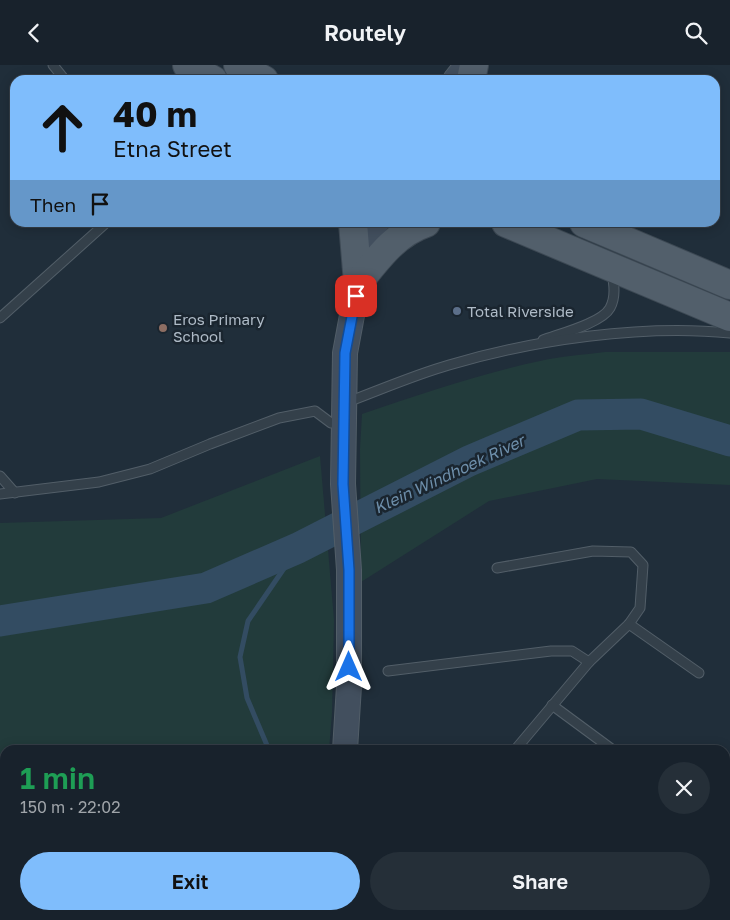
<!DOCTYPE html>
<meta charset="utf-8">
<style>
body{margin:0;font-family:"Golos Text",sans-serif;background:#252f38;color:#f1f3f6;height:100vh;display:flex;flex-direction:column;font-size:19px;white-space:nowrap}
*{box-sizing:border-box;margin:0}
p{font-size:16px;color:#9fa4a9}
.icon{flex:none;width:28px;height:28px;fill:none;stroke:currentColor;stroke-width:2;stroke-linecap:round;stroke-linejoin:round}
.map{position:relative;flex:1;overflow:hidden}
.side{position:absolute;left:0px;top:680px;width:730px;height:175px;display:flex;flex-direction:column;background:#18222c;border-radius:15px 15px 0 0;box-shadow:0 2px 12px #0003,0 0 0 1px #363f48}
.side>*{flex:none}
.banner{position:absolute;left:10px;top:10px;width:710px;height:152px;border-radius:15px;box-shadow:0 2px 12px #0003,0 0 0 1px #363f48;background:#7fbdfc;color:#111;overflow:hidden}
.pin{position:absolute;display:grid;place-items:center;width:42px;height:42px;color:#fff;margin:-21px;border-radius:10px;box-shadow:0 2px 8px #0006}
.me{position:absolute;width:55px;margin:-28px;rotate:0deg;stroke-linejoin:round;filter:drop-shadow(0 0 4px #0008)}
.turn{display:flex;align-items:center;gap:18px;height:105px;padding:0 20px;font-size:22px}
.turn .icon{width:65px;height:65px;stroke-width:2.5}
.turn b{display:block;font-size:35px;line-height:42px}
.then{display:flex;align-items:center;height:48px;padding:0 20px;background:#0003;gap:10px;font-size:19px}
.round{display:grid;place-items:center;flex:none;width:52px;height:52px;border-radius:26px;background:#252f38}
.head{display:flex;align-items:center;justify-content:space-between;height:85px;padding:0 20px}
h1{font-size:30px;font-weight:600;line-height:38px;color:#1e9e55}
.primary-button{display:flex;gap:10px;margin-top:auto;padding:10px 20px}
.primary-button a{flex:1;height:58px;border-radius:30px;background:#7fbdfc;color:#111;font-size:20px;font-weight:600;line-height:58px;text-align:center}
.primary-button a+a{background:#252f38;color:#f1f3f6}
header{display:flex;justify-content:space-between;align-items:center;height:65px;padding:0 20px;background:#18222c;font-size:22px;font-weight:600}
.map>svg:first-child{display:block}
.green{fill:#223b3b}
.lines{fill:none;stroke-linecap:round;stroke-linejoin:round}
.stream{stroke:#334c62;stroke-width:5}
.river{stroke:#334c62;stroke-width:31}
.lane-casing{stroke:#525e68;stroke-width:11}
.street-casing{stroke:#525e68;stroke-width:20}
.secondary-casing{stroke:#525e68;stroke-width:26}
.primary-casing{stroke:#3d4954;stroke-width:30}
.lane{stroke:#34404a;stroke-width:9}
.street{stroke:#34404a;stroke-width:18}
.secondary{stroke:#424f5e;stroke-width:24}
.primary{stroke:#525f6b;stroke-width:28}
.route-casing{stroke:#114b97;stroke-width:12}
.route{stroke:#1a73e8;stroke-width:9}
.service-dot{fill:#5c6f8a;stroke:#1a252f;stroke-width:2}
.education-dot{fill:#8d6e63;stroke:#1a252f;stroke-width:2}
.labels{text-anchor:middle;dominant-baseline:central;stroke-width:5;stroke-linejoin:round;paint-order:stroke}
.poi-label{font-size:15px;fill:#afbbc7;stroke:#1a252f;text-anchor:start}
.water-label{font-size:16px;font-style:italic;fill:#6e8fab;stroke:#1a252f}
</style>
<header><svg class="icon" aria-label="back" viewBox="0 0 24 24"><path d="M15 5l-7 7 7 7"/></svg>Routely<svg class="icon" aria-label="search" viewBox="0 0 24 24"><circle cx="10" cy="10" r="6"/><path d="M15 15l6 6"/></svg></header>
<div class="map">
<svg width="730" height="855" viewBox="0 0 730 855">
<rect width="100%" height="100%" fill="#202e3a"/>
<g class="green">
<path d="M 605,287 L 730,287 L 730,420 L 597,414 L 489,436 L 361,517 L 360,384 L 362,349 C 421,329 479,309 540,296 C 561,291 583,290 605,287 Z"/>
<path d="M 320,391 L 334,555 L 332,648 L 329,685 L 5,685 L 5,791 L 0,790 L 0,458 L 161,453 Z"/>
</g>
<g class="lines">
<path class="stream" d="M 269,685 L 247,633 L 240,592 L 248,556 L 298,483"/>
<path class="river" d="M 0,556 L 206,523 L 298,483 L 469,396 L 578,350 L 641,349 L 730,376"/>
<g class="lane-casing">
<g id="lane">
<path d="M 53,0 L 65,15"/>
<path d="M 0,253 L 106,158"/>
<path d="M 543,275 C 559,269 602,258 610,243 C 616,232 614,219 612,208"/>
<path d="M 345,338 C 380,325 414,310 449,300 C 533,275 643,259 730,268"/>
<path d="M 0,411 L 15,428"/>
<path d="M 0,429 L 99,417 L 150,404 L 210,379 L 279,353 L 315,346 L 331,358"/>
<path d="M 497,503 L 593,486 L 631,487 L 643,500 L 640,543 L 629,559 L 589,597 L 515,685"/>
<path d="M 629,559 L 699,608"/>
<path d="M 388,606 L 551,586 L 572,586 L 589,597"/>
<path d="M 552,640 L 613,685"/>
<path d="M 725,846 L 730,848"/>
</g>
</g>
<g class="street-casing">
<g id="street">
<path d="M 82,850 L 82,855"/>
<path d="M 520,850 L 538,855"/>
<path d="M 366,855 L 397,850"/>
</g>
</g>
<g class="secondary-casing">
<g id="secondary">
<path d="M 455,15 L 467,0"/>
<path d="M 345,685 L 349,621 L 349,505 L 343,419 L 345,288 L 358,218 L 376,158"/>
<path d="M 0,813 L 5,814"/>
<path d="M 178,850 L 203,855"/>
<path d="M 261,855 L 273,850"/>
<path d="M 324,855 L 324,850"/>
</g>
</g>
<g class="primary-casing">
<g id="primary">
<path d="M 187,0 L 213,15"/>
<path d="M 238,0 L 264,15"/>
<path d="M 471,15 L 474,0"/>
<path d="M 353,158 L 358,218"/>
<path d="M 506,158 L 730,252"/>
<path d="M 584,158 L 730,220"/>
<path d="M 358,218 C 378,193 396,168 426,158"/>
</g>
</g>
<use href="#lane" class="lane"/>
<use href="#street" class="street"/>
<use href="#secondary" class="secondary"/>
<use href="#primary" class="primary"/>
</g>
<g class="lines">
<g class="route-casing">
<path id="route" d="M 349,602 L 349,505 L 343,419 L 345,288 L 356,231"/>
</g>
<use href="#route" class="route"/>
</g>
<circle class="service-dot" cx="457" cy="246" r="5"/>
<circle class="education-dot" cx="163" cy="263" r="5"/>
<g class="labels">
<g class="poi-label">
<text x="467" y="246">Total Riverside</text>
<text x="173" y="254">Eros Primary<tspan x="173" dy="17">School</tspan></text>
</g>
<g class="water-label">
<text transform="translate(449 409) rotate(-25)">Klein Windhoek River</text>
</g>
</g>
</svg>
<div class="pin" style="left:356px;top:231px;background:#d93025"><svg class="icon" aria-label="arrive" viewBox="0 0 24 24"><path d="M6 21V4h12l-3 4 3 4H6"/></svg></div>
<svg class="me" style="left:349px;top:602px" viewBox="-20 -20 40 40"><path d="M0-17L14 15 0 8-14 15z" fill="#1a73e8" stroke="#fff" stroke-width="4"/></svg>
<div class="banner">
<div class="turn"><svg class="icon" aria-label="ahead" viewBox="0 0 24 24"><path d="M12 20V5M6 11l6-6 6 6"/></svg><div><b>40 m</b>Etna Street</div></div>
<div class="then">Then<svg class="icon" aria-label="arrive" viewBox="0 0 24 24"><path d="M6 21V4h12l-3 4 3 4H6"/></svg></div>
</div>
<section class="side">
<div class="head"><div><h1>1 min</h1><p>150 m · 22:02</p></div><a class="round"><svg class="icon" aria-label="close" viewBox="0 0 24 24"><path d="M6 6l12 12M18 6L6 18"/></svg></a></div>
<div class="primary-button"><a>Exit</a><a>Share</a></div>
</section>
</div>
